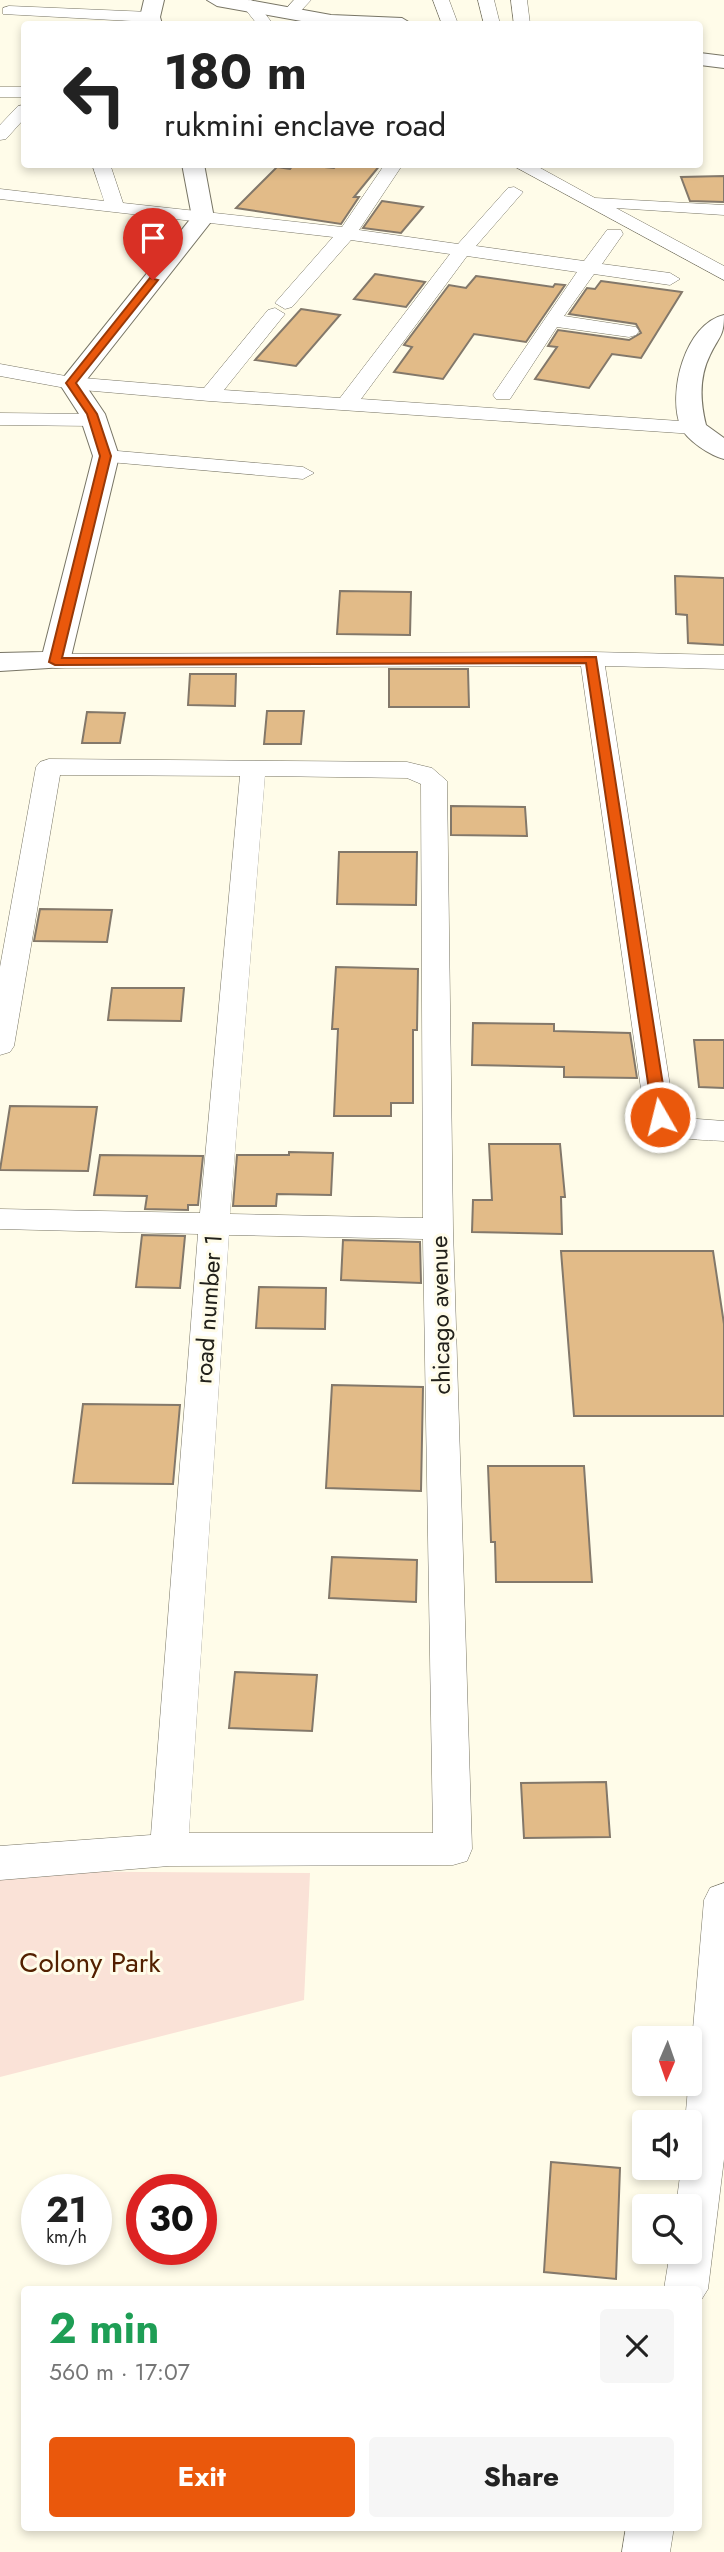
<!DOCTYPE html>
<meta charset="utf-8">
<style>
body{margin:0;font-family:Jost,sans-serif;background:#f6f6f6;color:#222;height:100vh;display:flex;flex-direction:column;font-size:26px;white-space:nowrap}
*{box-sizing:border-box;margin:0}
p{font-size:23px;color:#767676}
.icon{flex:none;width:38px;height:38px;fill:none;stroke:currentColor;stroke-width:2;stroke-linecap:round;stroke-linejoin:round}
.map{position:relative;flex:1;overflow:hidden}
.drawer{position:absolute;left:21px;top:2286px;width:681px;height:245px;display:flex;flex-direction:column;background:#fff;border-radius:7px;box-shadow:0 4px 10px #0003}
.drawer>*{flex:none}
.top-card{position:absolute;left:21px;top:21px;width:682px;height:147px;border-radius:7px;box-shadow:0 4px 10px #0003;background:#fff;color:#222;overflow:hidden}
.needle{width:46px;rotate:182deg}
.controls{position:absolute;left:632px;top:2026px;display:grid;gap:14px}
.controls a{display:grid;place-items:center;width:70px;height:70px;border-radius:7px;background:#fff;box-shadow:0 4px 10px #0003;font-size:35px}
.speed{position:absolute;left:21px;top:2174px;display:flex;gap:14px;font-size:35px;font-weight:700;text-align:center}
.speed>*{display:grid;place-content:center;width:91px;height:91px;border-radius:50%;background:#fff;box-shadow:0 4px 10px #0003;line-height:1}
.speed small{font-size:18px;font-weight:400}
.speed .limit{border:10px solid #d22;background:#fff;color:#111}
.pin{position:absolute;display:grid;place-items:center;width:60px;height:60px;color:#fff;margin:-72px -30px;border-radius:50% 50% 50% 0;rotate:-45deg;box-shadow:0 0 7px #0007}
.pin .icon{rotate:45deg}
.me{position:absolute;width:77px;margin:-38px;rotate:352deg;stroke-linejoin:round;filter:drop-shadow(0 0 5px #0008)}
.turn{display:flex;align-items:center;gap:24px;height:147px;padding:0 28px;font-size:32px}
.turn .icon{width:91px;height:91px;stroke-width:2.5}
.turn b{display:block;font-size:49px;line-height:60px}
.round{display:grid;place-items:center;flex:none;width:74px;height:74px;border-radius:7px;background:#f6f6f6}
.summary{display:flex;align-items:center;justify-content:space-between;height:119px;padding:0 28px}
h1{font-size:42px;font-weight:700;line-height:52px;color:#1e9e55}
.action{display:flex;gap:14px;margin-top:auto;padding:14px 28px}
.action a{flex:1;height:80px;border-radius:7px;background:#ea580c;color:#fff;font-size:28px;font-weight:700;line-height:80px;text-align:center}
.action a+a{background:#f6f6f6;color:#222}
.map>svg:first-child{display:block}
.green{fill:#fae2d7}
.building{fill:#e2bb88;stroke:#83786a;stroke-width:2}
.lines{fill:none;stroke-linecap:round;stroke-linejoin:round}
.minor-casing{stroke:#787565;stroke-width:1}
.tertiary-casing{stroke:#787565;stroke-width:2}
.minor{fill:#fff;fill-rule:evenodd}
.tertiary{fill:#fff;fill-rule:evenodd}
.route{fill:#ea580c;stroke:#983908;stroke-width:2}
.labels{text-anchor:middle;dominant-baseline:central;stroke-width:6;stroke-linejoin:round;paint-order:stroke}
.street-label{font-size:24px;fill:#22211b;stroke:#fffce9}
.near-park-label{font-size:28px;fill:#532000;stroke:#fffce9}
</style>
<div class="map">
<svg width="724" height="2552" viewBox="0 0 724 2552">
<rect width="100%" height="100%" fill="#fffce9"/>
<path class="green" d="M 0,1871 L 310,1873 L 304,2000 L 0,2077 Z"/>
<g class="building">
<path d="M 294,164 L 334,168 L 338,164 L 381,164 L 354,197 L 359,197 L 341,224 L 236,208 L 277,167 L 290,169 Z"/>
<path d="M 724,176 L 724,202 L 690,201 L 681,177 Z"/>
<path d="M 382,201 L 423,207 L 401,233 L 363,228 Z"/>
<path d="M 375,274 L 425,282 L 406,307 L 354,299 Z"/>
<path d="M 476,276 L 553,287 L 555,284 L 565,285 L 526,342 L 474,334 L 443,379 L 394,372 L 412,347 L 404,345 L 449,285 L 466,288 Z"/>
<path d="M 601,281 L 682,292 L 641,358 L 612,354 L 589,388 L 535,379 L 557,347 L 548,346 L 558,330 L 629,340 L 641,333 L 636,324 L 569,314 L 587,288 L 595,289 Z"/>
<path d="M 301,309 L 340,315 L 296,366 L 255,360 Z"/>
<path d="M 675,576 L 724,578 L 724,645 L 688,643 L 687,615 L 676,614 Z"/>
<path d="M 340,591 L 411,592 L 410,635 L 337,634 Z"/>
<path d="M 389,669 L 468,669 L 469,707 L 389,707 Z"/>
<path d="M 190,674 L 236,674 L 235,706 L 188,705 Z"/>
<path d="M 267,711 L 304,711 L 301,744 L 264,744 Z"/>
<path d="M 87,712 L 125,713 L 120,743 L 82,743 Z"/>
<path d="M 451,806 L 525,807 L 527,836 L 451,835 Z"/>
<path d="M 339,852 L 417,852 L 416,905 L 337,904 Z"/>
<path d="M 40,909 L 112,910 L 107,942 L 34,941 Z"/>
<path d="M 336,967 L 418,969 L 417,1030 L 413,1030 L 413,1103 L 391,1103 L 391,1116 L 334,1116 L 338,1029 L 332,1029 Z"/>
<path d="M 112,988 L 184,988 L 181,1021 L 108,1020 Z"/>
<path d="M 473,1023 L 554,1024 L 554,1031 L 630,1033 L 637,1078 L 564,1077 L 564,1067 L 472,1065 Z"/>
<path d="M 694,1040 L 724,1040 L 724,1088 L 699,1087 Z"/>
<path d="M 10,1106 L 97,1107 L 88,1171 L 0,1170 Z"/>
<path d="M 489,1144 L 560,1144 L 565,1197 L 561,1197 L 562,1234 L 472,1232 L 473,1200 L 492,1200 Z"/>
<path d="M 289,1152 L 333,1153 L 331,1195 L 277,1194 L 276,1206 L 233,1206 L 237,1155 L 289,1155 Z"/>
<path d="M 100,1155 L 203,1156 L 198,1205 L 188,1205 L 188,1210 L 145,1209 L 147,1196 L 94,1195 Z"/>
<path d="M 142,1235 L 185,1236 L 180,1288 L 136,1287 Z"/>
<path d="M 343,1240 L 420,1242 L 421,1283 L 341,1280 Z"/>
<path d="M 561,1251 L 713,1251 L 724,1324 L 724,1416 L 574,1416 Z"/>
<path d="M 259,1287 L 326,1288 L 325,1329 L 256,1328 Z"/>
<path d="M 332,1385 L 423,1387 L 421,1491 L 326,1488 Z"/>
<path d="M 83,1404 L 180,1405 L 173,1484 L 73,1483 Z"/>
<path d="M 488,1466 L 584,1466 L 592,1582 L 496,1582 L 495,1542 L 491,1542 Z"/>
<path d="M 332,1557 L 417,1560 L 416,1602 L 329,1598 Z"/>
<path d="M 235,1672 L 317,1675 L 312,1731 L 229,1728 Z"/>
<path d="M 606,1782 L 610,1837 L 524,1838 L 521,1783 Z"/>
<path d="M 551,2162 L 620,2168 L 616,2279 L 544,2272 Z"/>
</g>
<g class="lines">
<g class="minor-casing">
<g id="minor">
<path d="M 250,0 L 256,2 L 273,24 L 257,24 L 242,5 Z"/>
<path d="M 294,0 L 311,0 L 297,15 L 285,15 L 283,12 Z"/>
<path d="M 433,0 L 449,0 L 458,24 L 442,24 Z"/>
<path d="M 478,0 L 494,0 L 500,24 L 484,24 Z"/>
<path d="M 511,0 L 527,0 L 530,24 L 514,24 Z"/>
<path d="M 9,6 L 150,12 L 158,17 L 150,22 L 3,14 L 3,8 Z"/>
<rect x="0" y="87" width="24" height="10"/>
<path d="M 24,105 L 24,119 L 6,139 L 0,140 L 0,125 L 18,106 Z"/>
<path d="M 92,164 L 110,164 L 123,203 L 342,227 L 385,164 L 403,164 L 359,230 L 458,244 L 508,188 L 514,187 L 523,192 L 476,246 L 584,261 L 607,230 L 621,230 L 623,234 L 602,264 L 670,273 L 680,279 L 670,285 L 594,274 L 564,316 L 636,327 L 639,331 L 636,335 L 629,337 L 557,327 L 510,399 L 496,399 L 493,395 L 577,272 L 467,256 L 361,399 L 694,422 L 704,428 L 694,434 L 209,401 L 71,389 L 0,376 L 0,364 L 71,377 L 204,388 L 268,310 L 275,308 L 285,314 L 224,390 L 340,398 L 450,254 L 351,240 L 292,307 L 285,309 L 275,303 L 333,237 L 0,199 L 0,189 L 104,201 Z"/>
<path d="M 510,164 L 533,164 L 595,198 L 724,205 L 724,215 L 616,208 L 724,266 L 724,280 Z"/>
<path d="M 0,413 L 94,414 L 104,420 L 94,426 L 0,425 Z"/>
<path d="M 106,450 L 303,467 L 314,473 L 303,479 L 98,461 L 95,456 Z"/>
<path d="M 592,652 L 724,655 L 724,669 L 605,666 L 674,1112 L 684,1118 L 724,1121 L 724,1141 C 698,1139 661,1142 645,1117 L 581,666 L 55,668 L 47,666 L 43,661 L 47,656 L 55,654 Z"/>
<path d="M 49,759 L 407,762 L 432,768 L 447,781 L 453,1229 L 472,1849 L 467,1861 L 453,1865 L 169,1866 L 0,1880 L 0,1846 L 151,1835 L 198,1234 L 0,1229 L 0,1209 L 200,1213 L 240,776 L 60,775 L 14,1046 L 10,1052 L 0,1055 L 0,967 L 36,767 L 40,762 ZM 265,776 L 407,778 L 421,784 L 423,1218 L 230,1214 ZM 229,1235 L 423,1239 L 433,1833 L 189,1833 Z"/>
<path d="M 724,1883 L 724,2159 L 708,2289 L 698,2305 L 698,2289 L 664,2289 L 670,2252 L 690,2252 L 690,2207 L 676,2207 L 681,2168 L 690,2168 L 690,2123 L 685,2123 L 704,1900 L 710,1888 Z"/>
<path d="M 626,2527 L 674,2527 L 670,2552 L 622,2552 Z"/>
</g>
</g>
<g class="tertiary-casing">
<g id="tertiary">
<path d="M 144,0 L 164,0 L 160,17 L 162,24 L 144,24 L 140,17 Z"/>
<path d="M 207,0 L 248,0 L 331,15 L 402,18 L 412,24 L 318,24 L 217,6 Z"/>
<path d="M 700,53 L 724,56 L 724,68 L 700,65 Z"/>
<path d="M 182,164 L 204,164 L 214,218 L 84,383 L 105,414 L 119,456 L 70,661 L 65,667 L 0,671 L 0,653 L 43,652 L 93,456 L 79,414 L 59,383 L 192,217 Z"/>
<path d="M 724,315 C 724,337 719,336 710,355 C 699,377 700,401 706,425 L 724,438 L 724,459 C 711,456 686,440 681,427 C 667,393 685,324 724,315 Z"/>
</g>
</g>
<use href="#minor" class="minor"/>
<use href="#tertiary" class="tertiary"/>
</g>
<path class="route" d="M 150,278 L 158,280 L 76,383 L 97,414 L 111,456 L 62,658 L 596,657 L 668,1117 L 665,1120 L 655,1120 L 653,1117 L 586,663 L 55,665 L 49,662 L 100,456 L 87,414 L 66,383 Z"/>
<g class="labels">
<g class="street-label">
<text transform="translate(208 1309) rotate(-86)">road number 1</text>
<text transform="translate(440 1315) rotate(-91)">chicago avenue</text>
</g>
<g class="near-park-label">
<text x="90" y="1962">Colony Park</text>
</g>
</g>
</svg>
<div class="controls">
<a><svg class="needle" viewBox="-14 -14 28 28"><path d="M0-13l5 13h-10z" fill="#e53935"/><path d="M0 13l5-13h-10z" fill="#767676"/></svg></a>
<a><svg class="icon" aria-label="sound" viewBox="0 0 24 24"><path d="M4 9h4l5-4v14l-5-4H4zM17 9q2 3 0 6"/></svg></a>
<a><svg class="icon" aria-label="search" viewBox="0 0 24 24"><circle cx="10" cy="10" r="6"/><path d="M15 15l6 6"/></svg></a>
</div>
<div class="speed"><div>21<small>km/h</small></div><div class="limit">30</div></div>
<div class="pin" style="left:153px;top:280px;background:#d93025"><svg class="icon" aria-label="arrive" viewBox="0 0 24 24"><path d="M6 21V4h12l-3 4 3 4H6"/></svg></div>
<svg class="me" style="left:660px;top:1117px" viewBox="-20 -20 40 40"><circle r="17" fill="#ea580c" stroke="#fff" stroke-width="3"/><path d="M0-11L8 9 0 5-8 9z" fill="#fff"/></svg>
<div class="top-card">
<div class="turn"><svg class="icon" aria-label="left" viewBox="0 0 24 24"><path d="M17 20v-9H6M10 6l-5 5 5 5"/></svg><div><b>180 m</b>rukmini enclave road</div></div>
</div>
<section class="drawer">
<div class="summary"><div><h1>2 min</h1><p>560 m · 17:07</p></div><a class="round"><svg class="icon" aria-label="close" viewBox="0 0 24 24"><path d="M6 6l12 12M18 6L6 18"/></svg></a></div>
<div class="action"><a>Exit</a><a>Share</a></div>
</section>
</div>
